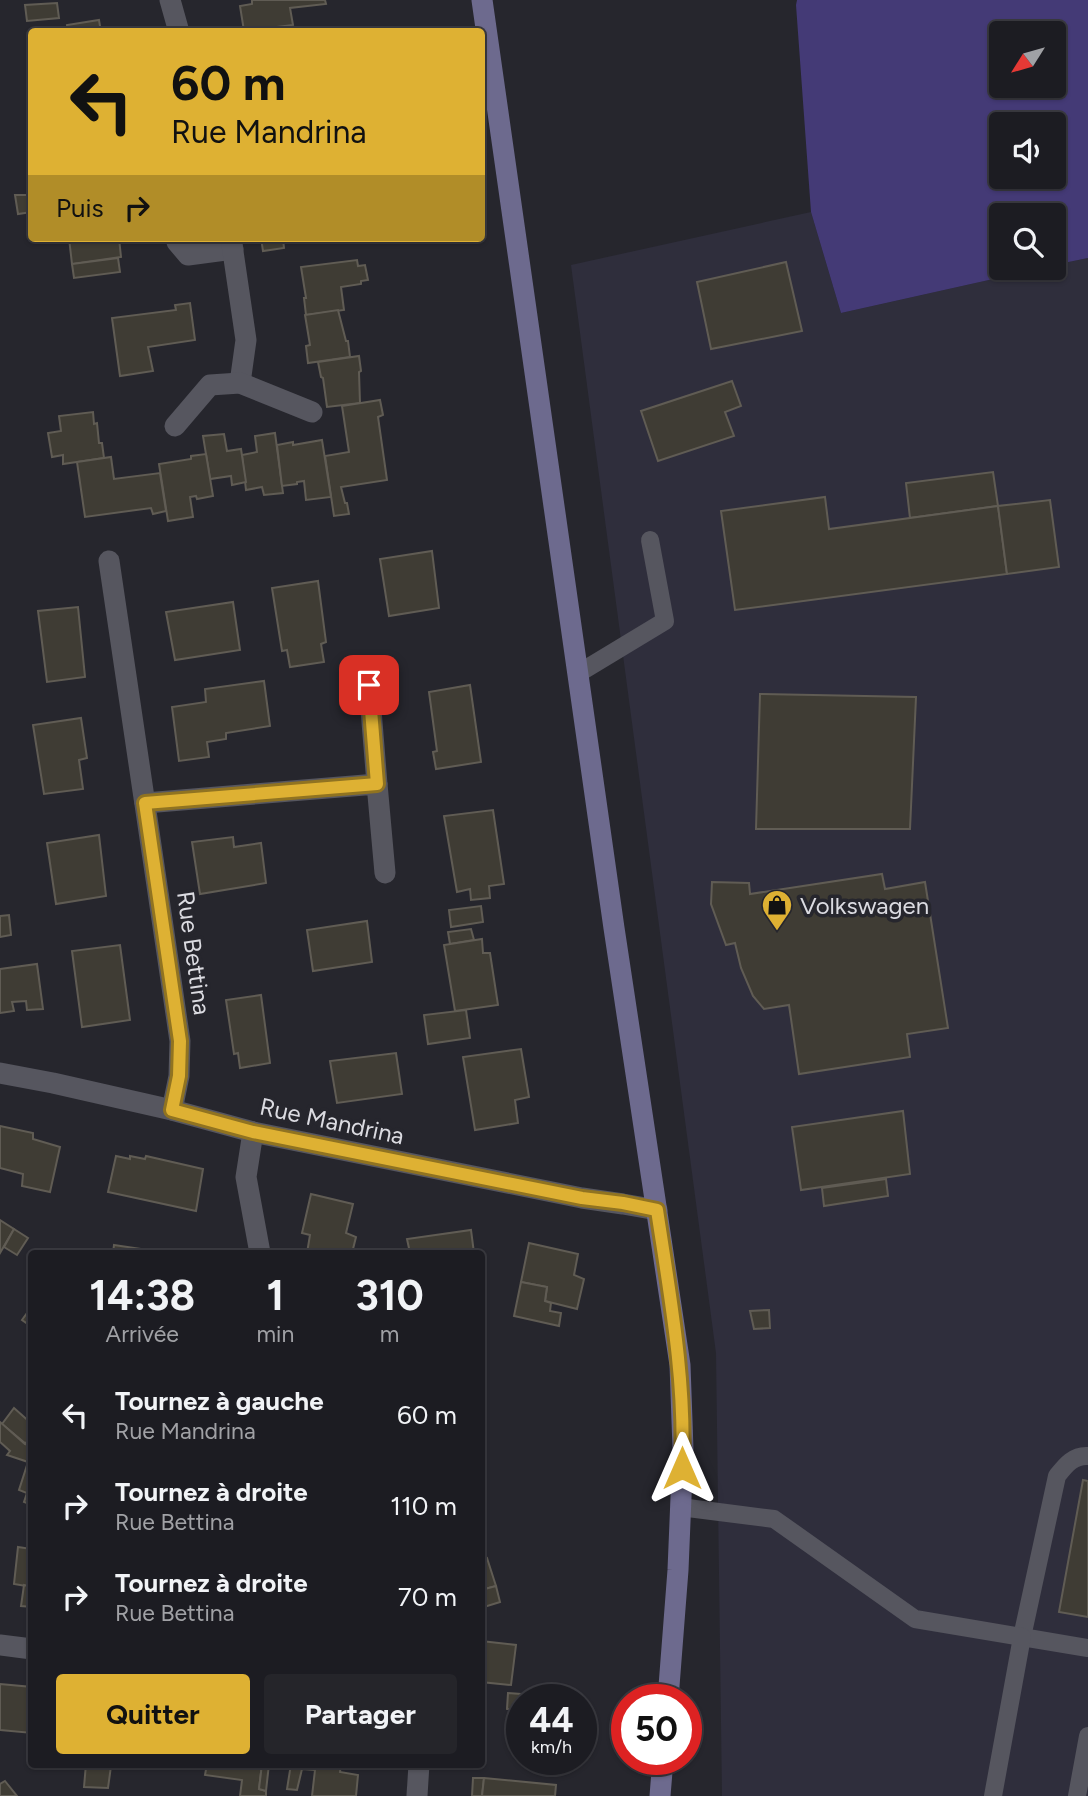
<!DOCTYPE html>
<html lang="fr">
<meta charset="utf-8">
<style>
body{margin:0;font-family:Figtree,sans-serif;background:#25252a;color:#f1f3f6;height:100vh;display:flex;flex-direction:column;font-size:26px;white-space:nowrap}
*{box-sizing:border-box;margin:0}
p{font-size:23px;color:#a0a1a5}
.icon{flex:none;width:38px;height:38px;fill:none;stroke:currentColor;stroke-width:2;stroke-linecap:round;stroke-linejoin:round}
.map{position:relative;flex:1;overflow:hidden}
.panel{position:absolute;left:28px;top:1250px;width:457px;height:518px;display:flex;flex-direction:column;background:#1c1c22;border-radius:7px;box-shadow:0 2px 5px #0004,0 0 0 2px #3a3a40}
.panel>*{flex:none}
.hud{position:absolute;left:28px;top:28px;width:457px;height:214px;border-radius:7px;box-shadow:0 2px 5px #0004,0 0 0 2px #3a3a40;background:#deb133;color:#111;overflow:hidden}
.needle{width:46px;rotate:233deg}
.buttons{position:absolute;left:989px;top:21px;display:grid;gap:14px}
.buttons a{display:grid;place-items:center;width:77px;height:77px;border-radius:7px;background:#1c1c22;box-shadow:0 2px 5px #0004,0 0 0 2px #3a3a40;font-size:35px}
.speed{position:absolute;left:506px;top:1684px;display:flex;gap:14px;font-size:35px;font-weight:700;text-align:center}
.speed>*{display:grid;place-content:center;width:91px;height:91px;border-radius:50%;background:#1c1c22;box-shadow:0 2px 5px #0004,0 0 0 2px #3a3a40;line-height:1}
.speed small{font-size:18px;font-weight:400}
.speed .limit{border:10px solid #d22;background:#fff;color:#111}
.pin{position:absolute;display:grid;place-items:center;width:60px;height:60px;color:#fff;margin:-30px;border-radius:14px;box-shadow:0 4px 10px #0006}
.me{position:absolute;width:77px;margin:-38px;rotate:0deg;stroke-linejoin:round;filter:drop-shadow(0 0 5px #0008)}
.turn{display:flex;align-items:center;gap:24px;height:147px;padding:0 28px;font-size:32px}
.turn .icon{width:91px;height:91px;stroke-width:2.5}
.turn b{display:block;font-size:49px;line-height:60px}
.then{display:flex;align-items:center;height:66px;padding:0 28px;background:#0003;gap:14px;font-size:26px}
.eta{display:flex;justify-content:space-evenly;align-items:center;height:119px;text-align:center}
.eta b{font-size:42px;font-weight:700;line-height:49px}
.primary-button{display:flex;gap:14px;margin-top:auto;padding:14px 28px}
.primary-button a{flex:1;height:80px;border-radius:7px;background:#deb133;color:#111;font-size:28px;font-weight:700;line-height:80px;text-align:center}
.primary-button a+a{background:#25252a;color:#f1f3f6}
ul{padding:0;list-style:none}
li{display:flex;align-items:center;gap:21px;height:91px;padding:0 28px}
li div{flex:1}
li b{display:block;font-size:26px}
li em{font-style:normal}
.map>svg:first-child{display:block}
.built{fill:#2f2e3c}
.green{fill:#443a76;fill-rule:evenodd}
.building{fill:#3f3c34;stroke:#605c54;stroke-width:2}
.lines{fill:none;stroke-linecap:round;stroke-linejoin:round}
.lane{stroke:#56565f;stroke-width:18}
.street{stroke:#56565f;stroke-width:21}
.secondary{stroke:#6d6a8e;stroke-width:21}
.route-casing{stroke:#907321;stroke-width:18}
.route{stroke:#deb133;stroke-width:12}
.labels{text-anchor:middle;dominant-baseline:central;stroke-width:7;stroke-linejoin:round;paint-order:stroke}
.poi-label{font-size:24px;fill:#dbdbe1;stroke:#26262d;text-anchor:start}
.street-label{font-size:24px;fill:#dbdbe1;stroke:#26262d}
</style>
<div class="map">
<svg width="1088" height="1796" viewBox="0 0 1088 1796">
<rect width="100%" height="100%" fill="#26262d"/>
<path class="built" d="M 811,212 L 841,313 L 1043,268 L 1054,268 L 1054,265 L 1088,258 L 1088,1796 L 722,1796 L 716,1353 L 571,265 Z"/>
<path class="green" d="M 797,0 L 1088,0 L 1088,258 L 1054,265 L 1054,215 L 1001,215 L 1001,268 L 1043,268 L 841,313 L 811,212 L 796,5 ZM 1001,33 L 1054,33 L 1054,86 L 1001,86 ZM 1001,124 L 1054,124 L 1054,177 L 1001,177 Z"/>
<g class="building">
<path d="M 252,0 L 325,0 L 326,4 L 290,8 L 293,25 L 244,31 L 240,6 L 252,4 Z"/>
<path d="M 57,3 L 59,18 L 27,21 L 25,5 Z"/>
<path d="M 99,20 L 101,32 L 68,32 L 67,25 Z"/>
<path d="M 15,195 L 30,195 L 32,212 L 18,214 Z"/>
<path d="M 69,238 L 119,238 L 121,257 L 72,264 Z"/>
<path d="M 261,238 L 288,238 L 283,239 L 284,248 L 263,251 Z"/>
<path d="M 118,258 L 120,272 L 74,278 L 72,264 Z"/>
<path d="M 357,260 L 358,266 L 365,265 L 368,280 L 361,281 L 361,284 L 341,287 L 344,310 L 306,315 L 304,298 L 306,298 L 301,267 Z"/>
<path d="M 786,262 L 802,331 L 711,349 L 697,282 Z"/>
<path d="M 190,303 L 195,340 L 148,347 L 153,371 L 120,376 L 112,318 L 176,310 L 175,305 Z"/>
<path d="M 338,310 L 346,341 L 348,341 L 350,357 L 308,363 L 306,346 L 310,345 L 305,315 Z"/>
<path d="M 359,356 L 361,371 L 359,372 L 360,403 L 327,407 L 323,378 L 321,377 L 318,362 Z"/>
<path d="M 732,381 L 741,406 L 725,412 L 734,436 L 658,461 L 641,411 Z"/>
<path d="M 380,400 L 383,415 L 378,417 L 387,480 L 341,487 L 345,503 L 347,503 L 349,514 L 334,516 L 325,456 L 349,452 L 342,406 Z"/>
<path d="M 93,412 L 94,424 L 97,423 L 99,443 L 102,443 L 104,458 L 63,464 L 63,455 L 52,457 L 48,433 L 61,431 L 59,416 Z"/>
<path d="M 275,433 L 283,493 L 264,495 L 262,487 L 246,490 L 242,455 L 257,452 L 255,436 Z"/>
<path d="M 224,434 L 227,451 L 241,449 L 246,482 L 232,485 L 231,476 L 210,479 L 203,436 Z"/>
<path d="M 322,440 L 331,497 L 306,500 L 304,481 L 297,482 L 297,484 L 282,486 L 277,445 L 293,442 L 293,445 Z"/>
<path d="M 206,454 L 213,496 L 197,499 L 196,496 L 190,497 L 193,517 L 168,521 L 159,464 L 191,459 L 191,456 Z"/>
<path d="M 111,457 L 114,479 L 160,473 L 166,511 L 153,514 L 151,508 L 85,517 L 77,462 Z"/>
<path d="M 993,472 L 998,506 L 910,518 L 906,483 Z"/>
<path d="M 825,497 L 829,529 L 998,506 L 1007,574 L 735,610 L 721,511 Z"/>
<path d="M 1050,500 L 1059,567 L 1007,574 L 998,506 Z"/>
<path d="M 432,551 L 439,608 L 389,616 L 380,559 Z"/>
<path d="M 318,581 L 326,642 L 321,644 L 324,662 L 290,667 L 287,650 L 282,651 L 272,588 Z"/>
<path d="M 233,602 L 240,650 L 175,660 L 166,612 Z"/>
<path d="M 78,607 L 85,677 L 47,682 L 38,611 Z"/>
<path d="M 264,681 L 270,726 L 226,733 L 226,739 L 207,742 L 209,757 L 179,761 L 172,707 L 206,702 L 205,689 Z"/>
<path d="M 470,685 L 481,762 L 436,769 L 433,752 L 437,751 L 429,692 Z"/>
<path d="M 760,694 L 916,697 L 910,829 L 756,829 Z"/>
<path d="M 81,718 L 87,758 L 79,760 L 83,789 L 44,794 L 33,725 Z"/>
<path d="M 493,810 L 504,884 L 489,886 L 490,898 L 471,900 L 470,889 L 457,892 L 444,816 Z"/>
<path d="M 99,835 L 106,896 L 56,904 L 47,843 Z"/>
<path d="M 233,837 L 234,847 L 261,843 L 266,883 L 200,894 L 192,842 Z"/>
<path d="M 882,874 L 885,889 L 925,882 L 948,1028 L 907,1034 L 910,1057 L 799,1074 L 789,1005 L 764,1009 L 753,996 L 741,968 L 735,943 L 726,945 L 711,904 L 712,882 L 749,883 L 750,894 Z"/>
<path d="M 481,906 L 483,922 L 451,927 L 449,910 Z"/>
<path d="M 9,915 L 11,935 L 0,937 L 0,916 Z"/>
<path d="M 367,921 L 372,962 L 313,971 L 307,930 Z"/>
<path d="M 471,929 L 474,940 L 450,944 L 448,932 Z"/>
<path d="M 482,939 L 483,953 L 490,953 L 498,1005 L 455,1011 L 444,945 Z"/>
<path d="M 120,945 L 130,1020 L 82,1027 L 72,951 Z"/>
<path d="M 37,964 L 43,1009 L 27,1010 L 26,1001 L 12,1002 L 14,1011 L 0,1013 L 0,969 Z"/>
<path d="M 261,995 L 270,1063 L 240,1068 L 238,1053 L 234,1054 L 226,1000 Z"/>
<path d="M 466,1010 L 470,1038 L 428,1044 L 424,1015 Z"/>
<path d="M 521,1049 L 529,1097 L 515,1100 L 518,1123 L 475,1130 L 463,1057 Z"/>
<path d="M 396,1053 L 402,1094 L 337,1103 L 330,1061 Z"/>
<path d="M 903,1111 L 910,1174 L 801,1190 L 792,1127 Z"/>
<path d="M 0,1126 L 33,1133 L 33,1139 L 60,1147 L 50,1192 L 22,1186 L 23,1174 L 0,1168 Z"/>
<path d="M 116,1156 L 130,1159 L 130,1156 L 145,1159 L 146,1156 L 203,1169 L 196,1211 L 108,1192 Z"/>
<path d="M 886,1179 L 888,1196 L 824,1206 L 822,1188 Z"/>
<path d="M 311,1194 L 353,1204 L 346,1233 L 356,1237 L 352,1253 L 307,1253 L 310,1235 L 302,1233 Z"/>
<path d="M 0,1220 L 14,1229 L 0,1253 Z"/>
<path d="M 14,1229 L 28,1238 L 17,1255 L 4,1247 Z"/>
<path d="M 471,1230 L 474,1253 L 410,1253 L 407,1239 Z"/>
<path d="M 529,1243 L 578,1254 L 574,1275 L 584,1279 L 577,1309 L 545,1301 L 547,1287 L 521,1282 Z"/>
<path d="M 114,1245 L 162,1252 L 162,1253 L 113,1253 Z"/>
<path d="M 521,1282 L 547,1287 L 545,1301 L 551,1303 L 550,1311 L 561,1313 L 559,1326 L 514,1316 Z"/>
<path d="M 32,1306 L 32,1327 L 22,1320 Z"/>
<path d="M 769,1310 L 770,1328 L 754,1329 L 750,1311 Z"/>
<path d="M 14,1408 L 32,1424 L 26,1444 L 2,1424 Z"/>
<path d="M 0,1422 L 25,1444 L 32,1446 L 32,1505 L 24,1502 L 27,1493 L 19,1490 L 28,1462 L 7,1455 L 10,1451 L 0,1442 Z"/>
<path d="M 1083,1480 L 1088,1481 L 1088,1617 L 1059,1612 Z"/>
<path d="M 18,1547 L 32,1549 L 32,1587 L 14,1584 Z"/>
<path d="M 487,1558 L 496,1586 L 481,1590 L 481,1560 Z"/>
<path d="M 24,1585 L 32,1587 L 32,1607 L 21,1606 Z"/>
<path d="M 496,1586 L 500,1602 L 481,1608 L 481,1590 Z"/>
<path d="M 481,1641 L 516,1645 L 511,1685 L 481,1682 Z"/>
<path d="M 0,1684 L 32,1687 L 32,1733 L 0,1730 Z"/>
<path d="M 508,1693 L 534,1695 L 534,1699 L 522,1699 L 522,1712 L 507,1709 Z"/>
<path d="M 86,1764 L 144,1764 L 144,1769 L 111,1766 L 108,1788 L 84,1787 Z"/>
<path d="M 207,1764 L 262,1764 L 259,1789 L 266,1791 L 266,1796 L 240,1796 L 242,1780 L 205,1775 Z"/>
<path d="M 262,1764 L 269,1764 L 266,1791 L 259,1789 Z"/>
<path d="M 291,1764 L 341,1764 L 340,1772 L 358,1775 L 356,1796 L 312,1796 L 315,1770 L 302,1769 L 297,1790 L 287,1789 Z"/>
<path d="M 473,1778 L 484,1778 L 482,1796 L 472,1796 Z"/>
<path d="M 484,1778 L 556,1785 L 555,1796 L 482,1796 Z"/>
<path d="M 5,1781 L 17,1796 L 0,1796 L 0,1784 Z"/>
</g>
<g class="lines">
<g class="lane">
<path d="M 579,673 L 665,621 L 650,540"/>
<path d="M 1088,1456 C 1073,1455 1065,1466 1057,1476 L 1022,1637 L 1088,1648"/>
<path d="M 680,1507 L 774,1519 L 915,1619 L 1022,1637 L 993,1796"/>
<path d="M 1077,1796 L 1088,1736"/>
</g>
<g class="street">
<path d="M 170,0 L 179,32"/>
<path d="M 176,238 L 177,242 L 188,255 L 233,249"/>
<path d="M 231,238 L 246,340 L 240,383"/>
<path d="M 175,426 L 210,385 L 240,383 L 312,412"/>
<path d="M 109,561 L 180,1041 L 179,1076 L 172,1110"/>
<path d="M 369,685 L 377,784"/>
<path d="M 145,803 L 377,784 L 385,873"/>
<path d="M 0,1073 L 53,1083 L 172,1110 L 253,1132 L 582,1198 L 623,1204 L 657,1210"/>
<path d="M 253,1132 L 246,1177 L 260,1253"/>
<path d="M 0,1645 L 32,1649"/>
<path d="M 417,1796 L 419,1764"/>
</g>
<g class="secondary">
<path d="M 482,0 L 614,928 L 680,1365 L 683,1449 L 678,1570 L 668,1699"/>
<path d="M 660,1796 L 663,1759"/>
</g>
</g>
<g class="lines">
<g class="route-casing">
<path id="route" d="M 369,685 L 377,784 L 145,803 L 180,1041 L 179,1076 L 172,1110 L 253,1132 L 582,1198 L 623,1203 L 657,1210 C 670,1296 686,1381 682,1468"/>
</g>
<use href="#route" class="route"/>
</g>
<defs>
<g id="shop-pin" transform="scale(1.575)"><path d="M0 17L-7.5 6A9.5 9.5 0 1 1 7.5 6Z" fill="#deb133" stroke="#26262d"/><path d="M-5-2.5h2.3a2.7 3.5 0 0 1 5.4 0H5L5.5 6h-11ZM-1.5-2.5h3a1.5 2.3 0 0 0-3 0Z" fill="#111"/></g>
</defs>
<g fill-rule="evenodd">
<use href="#shop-pin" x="777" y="905"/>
</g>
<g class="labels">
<g class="poi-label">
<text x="800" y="905">Volkswagen</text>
</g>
<g class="street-label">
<text transform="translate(194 953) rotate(82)">Rue Bettina</text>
<text transform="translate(332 1121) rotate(12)">Rue Mandrina</text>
</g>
</g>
</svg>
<div class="buttons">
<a><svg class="needle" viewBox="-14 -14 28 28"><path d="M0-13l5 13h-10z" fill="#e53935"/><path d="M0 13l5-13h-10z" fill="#a0a1a5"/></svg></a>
<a><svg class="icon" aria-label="sound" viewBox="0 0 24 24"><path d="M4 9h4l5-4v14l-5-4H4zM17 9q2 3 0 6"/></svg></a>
<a><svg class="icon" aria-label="search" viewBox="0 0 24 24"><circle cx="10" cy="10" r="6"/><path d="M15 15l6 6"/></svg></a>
</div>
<div class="speed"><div>44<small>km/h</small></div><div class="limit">50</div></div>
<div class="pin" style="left:369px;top:685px;background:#d93025"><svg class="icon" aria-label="arrive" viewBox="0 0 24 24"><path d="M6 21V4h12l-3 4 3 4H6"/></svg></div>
<svg class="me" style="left:682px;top:1468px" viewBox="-20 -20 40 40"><path d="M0-17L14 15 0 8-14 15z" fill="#deb133" stroke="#fff" stroke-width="4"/></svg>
<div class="hud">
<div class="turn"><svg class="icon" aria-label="left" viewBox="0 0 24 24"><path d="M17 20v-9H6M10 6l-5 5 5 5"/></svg><div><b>60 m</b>Rue Mandrina</div></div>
<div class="then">Puis<svg class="icon" aria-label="right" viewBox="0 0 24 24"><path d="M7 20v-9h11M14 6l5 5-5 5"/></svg></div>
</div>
<section class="panel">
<div class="eta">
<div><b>14:38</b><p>Arrivée</p></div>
<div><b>1</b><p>min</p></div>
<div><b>310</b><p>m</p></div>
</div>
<ul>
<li><svg class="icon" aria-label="left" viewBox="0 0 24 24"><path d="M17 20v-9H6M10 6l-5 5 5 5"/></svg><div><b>Tournez à gauche</b><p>Rue Mandrina</p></div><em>60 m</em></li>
<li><svg class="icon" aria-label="right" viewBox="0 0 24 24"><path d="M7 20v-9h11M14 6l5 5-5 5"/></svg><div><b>Tournez à droite</b><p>Rue Bettina</p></div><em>110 m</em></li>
<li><svg class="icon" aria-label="right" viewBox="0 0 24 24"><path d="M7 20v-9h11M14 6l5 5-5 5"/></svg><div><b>Tournez à droite</b><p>Rue Bettina</p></div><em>70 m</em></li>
</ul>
<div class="primary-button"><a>Quitter</a><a>Partager</a></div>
</section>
</div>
